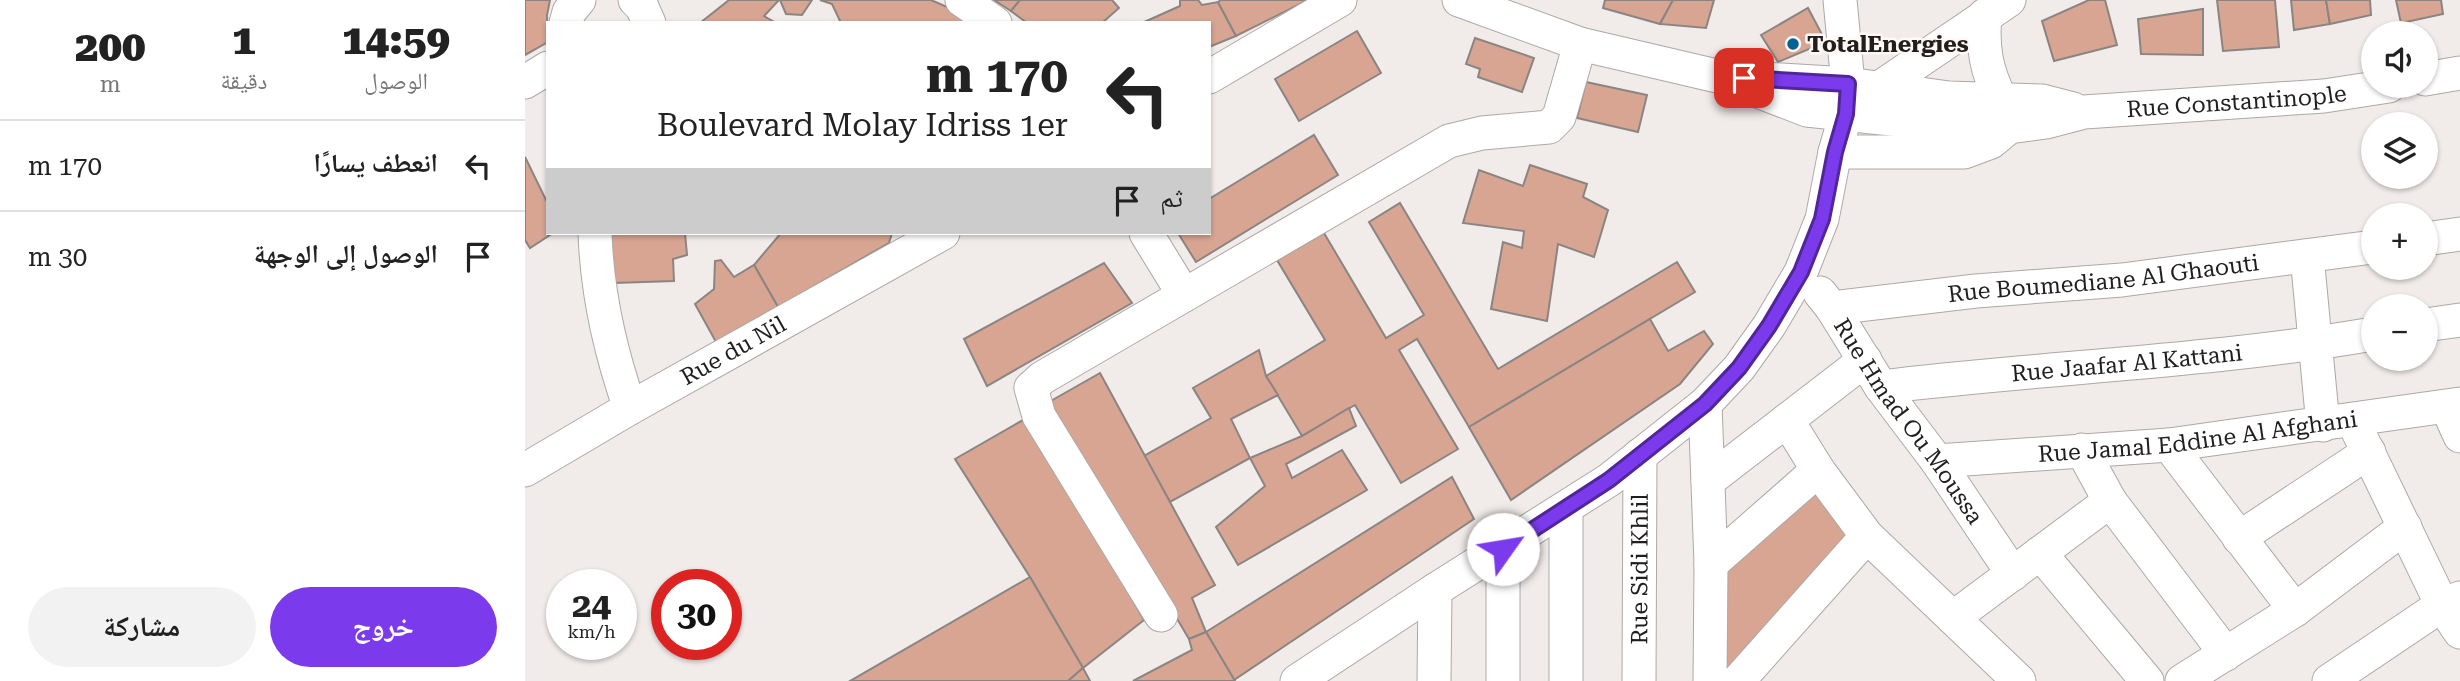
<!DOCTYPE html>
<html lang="ar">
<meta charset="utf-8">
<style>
body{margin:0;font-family:"Roboto Serif","Noto Naskh Arabic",serif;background:#f2f2f2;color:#222;direction:rtl;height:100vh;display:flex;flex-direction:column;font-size:26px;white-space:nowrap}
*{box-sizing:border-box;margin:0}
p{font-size:23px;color:#767676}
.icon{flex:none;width:38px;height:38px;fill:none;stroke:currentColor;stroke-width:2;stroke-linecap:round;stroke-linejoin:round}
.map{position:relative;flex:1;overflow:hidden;direction:ltr}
.details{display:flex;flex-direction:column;background:#fff;width:525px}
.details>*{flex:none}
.guide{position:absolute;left:21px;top:21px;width:665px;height:214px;border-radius:0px;box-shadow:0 2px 5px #0004;direction:rtl;background:#fff;color:#222;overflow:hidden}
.fabs{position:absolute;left:1836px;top:21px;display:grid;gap:14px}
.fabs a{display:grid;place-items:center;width:77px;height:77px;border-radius:50%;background:#fff;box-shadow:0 2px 5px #0004;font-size:35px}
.speed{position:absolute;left:21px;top:569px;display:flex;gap:14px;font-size:35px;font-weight:700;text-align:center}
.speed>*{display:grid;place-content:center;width:91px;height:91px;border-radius:50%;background:#fff;box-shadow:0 2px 5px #0004;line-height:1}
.speed small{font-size:18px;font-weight:400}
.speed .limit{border:10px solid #d22;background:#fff;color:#111}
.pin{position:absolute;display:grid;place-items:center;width:60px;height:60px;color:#fff;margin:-30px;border-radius:14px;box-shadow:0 4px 10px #0006}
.me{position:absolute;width:77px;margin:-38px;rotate:58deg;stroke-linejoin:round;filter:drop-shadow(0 0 5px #0008)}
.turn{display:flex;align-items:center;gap:24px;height:147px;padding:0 28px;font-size:32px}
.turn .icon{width:91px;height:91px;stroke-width:2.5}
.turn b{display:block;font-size:49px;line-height:60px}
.then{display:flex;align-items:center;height:66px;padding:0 28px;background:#0003;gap:14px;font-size:26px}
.eta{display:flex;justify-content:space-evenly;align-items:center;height:119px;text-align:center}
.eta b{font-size:42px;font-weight:800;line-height:49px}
.action{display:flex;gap:14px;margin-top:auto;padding:14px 28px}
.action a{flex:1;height:80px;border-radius:42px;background:#7c3aed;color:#fff;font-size:28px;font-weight:800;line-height:80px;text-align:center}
.action a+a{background:#f2f2f2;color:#222}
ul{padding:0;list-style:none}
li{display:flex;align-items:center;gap:21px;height:91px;padding:0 28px;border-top:2px solid #e0e0e0}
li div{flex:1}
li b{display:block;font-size:26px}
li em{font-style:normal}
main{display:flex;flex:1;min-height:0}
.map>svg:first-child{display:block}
.building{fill:#d7a592;stroke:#8a8583;stroke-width:2}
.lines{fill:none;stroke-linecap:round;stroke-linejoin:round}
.minor-casing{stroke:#aea8a6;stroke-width:35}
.minor{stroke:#fff;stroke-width:33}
.route-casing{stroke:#51269a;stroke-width:18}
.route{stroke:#7c3aed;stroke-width:12}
.poi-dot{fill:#006393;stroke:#fff8f6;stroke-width:2.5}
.labels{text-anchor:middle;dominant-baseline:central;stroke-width:5;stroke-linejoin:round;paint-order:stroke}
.poi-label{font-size:23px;font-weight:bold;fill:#211e1e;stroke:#fff8f6;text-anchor:start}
.street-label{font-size:23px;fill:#211e1e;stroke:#fff8f6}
</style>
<main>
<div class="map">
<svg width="1935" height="681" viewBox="0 0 1935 681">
<rect width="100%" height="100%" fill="#f1ebe9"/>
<g class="building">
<path d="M 0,0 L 25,0 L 22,15 L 23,42 L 0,55 Z"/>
<path d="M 204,0 L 254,0 L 239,16 L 251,23 L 175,23 Z"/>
<path d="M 255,0 L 287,0 L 277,15 L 261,14 Z"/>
<path d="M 295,0 L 406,0 L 427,9 L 443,23 L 316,23 L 307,4 Z"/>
<path d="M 469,0 L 495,0 L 486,11 Z"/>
<path d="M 495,0 L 587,0 L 594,8 L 577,23 L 502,23 L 486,11 Z"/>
<path d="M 655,0 L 673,0 L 677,5 L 693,2 L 711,36 L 684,47 L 684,23 L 617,23 L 655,6 Z"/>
<path d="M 696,0 L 783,0 L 711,36 L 693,2 Z"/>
<path d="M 1080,0 L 1148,0 L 1135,24 L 1078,8 Z"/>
<path d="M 1148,0 L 1189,0 L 1181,28 L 1135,24 Z"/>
<path d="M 1564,0 L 1580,0 L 1592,45 L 1529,61 L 1517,21 Z"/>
<path d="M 1692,0 L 1750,0 L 1754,47 L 1698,51 Z"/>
<path d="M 1766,0 L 1801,0 L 1805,24 L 1769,30 Z"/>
<path d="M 1801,0 L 1845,0 L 1846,15 L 1805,24 Z"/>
<path d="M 1871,0 L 1916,0 L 1918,14 L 1876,23 Z"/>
<path d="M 1283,8 L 1301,42 L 1253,62 L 1236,35 Z"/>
<path d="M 1678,9 L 1678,55 L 1616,54 L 1613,19 Z"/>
<path d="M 832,31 L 856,73 L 774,121 L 750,79 Z"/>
<path d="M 950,38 L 1009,58 L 997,92 L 953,77 L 955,69 L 941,64 Z"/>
<path d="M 1061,82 L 1122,95 L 1113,132 L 1052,118 Z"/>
<path d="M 789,135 L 813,175 L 671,262 L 653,233 L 684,233 L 684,199 Z"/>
<path d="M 0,157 L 23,204 L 23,233 L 28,233 L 5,248 L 0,240 Z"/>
<path d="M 1005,165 L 1062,184 L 1058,197 L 1083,210 L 1069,257 L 1033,244 L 1022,321 L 966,309 L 978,242 L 997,248 L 999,231 L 938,223 L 954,170 L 998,186 Z"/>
<path d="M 875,203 L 973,369 L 1152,262 L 1170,292 L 944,427 L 892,339 L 874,350 L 933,449 L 876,483 L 830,405 L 777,436 L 741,376 L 800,340 L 752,260 L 799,233 L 861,338 L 899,315 L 844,222 Z"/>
<path d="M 84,233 L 160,233 L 162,255 L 148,259 L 149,281 L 89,283 Z"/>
<path d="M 256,233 L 367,233 L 364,243 L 253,307 L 229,265 Z"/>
<path d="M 196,260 L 209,277 L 229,265 L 253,307 L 191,342 L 170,304 L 189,289 L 190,261 Z"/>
<path d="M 579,263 L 607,303 L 462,386 L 439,339 Z"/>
<path d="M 1125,319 L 1143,351 L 1179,331 L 1188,344 L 1155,384 L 986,500 L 944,427 Z"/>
<path d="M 734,350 L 741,376 L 753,395 L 706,419 L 725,458 L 645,502 L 619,456 L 686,418 L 668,388 Z"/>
<path d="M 575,373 L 690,585 L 667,598 L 681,632 L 664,639 L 524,402 Z"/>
<path d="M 824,408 L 831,426 L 761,464 L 767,478 L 817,450 L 842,490 L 713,565 L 691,527 L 740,486 L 725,458 L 777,436 Z"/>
<path d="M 505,416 L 619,620 L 558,668 L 505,577 L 430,459 Z"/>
<path d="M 927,477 L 949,519 L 709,680 L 681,632 Z"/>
<path d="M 1289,490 L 1321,535 L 1197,679 L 1186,564 Z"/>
<path d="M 505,577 L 558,668 L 543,681 L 325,681 Z"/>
<path d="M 681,632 L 710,681 L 608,681 L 667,650 L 664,639 Z"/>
<path d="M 558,668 L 565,681 L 543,681 Z"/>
</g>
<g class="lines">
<g class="minor-casing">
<g id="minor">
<path d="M 110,0 L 117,7 L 124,23"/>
<path d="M 437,0 L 470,23"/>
<path id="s1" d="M 934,0 L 1055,44 L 1196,77 L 1282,110 L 1422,125 L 1484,127 L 1521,122 L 1559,112 L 1799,96 L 1864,86"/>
<path d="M 1460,15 C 1457,48 1461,70 1476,100"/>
<path d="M 41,23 L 44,12 L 54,0"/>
<path d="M 684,77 L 815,0"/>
<path d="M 1223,78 L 1323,84 L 1424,98 L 1517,101 L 1548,109"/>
<path d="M 1900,79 L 1935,73"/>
<path d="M 0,82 L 23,68"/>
<path d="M 1344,95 L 1484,0"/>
<path d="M 1310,152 L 1439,152 L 1466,142 L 1484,127"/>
<path d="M 70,233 C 72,293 85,351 105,408"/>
<path d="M 621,233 L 659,295"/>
<path d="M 1900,239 L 1935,234"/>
<path d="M 1782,256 L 1798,425"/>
<path id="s2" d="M 1295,293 L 1307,308 L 1356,387 L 1412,461 L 1488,574"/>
<path id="s3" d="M 1307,308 L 1451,291 L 1597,280 L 1848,247"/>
<path d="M 1900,325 L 1935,320"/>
<path id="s4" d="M 1356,387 C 1520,367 1685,362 1848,334"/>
<path d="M 1180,404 L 1186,564 L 1185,681"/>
<path d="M 1922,407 L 1935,436"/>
<path d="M 1262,420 L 1293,470 L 1342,536 L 1494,681"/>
<path d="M 1828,421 L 1917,605 L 1935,632"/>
<path d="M 1644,445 L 1770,610"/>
<path d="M 1557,450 L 1585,501 L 1701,654"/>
<path id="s5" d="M 1412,461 L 1644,445 L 1935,404"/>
<path id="s6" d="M 0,470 L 105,408 L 418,233"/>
<path d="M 1183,481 L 1340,360"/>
<path d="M 1714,538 L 1844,452"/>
<path d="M 978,549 L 978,681"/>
<path d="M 1515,553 L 1622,681"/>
<path d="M 1186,564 L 1293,470"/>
<path d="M 636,615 L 514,416 L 506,388 L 517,378 L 924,141 L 957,133 L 1024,127 L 1034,117 L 1055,44"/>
<path d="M 1428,618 L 1585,501"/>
<path d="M 772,681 L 910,590 L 1084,480 L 1180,404 L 1214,368 L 1244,326 L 1276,272 L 1297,219 L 1310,152 L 1321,114 L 1323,84 L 1315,0"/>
<path d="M 909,681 L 910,590"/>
<path d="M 1041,681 L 1041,508"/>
<path id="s7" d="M 1114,681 L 1115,455"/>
<path d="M 1213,681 L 1342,536"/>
<path d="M 1657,681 L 1770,610 L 1880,527"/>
<path d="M 1804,681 L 1917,605 L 1935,598"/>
</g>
</g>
<use href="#minor" class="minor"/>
</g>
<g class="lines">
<g class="route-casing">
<path id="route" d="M 978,549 L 1084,480 L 1180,404 L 1214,368 L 1244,326 L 1276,272 L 1297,219 L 1310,152 L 1321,114 L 1323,84 L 1219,78"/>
</g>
<use href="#route" class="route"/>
</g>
<circle class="poi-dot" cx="1268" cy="44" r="7"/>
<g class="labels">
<g class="poi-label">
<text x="1282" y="44">TotalEnergies</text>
</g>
<g class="street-label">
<text stroke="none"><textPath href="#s1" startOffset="798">Rue Constantinople</textPath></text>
<text stroke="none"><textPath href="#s3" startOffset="273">Rue Boumediane Al Ghaouti</textPath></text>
<text stroke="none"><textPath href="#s6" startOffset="240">Rue du Nil</textPath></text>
<text stroke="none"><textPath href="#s4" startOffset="247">Rue Jaafar Al Kattani</textPath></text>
<text stroke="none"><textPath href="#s2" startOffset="156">Rue Hmad Ou Moussa</textPath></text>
<text stroke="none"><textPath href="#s5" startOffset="262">Rue Jamal Eddine Al Afghani</textPath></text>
<text stroke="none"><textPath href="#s7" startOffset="112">Rue Sidi Khlil</textPath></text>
</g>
</g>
</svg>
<div class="fabs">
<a><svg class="icon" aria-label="sound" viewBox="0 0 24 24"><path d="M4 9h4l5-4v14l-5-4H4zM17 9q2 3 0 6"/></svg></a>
<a><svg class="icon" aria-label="layers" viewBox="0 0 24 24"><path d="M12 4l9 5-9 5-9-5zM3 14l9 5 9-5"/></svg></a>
<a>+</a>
<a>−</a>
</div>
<div class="speed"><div>24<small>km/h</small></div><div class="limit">30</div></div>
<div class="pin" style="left:1219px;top:78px;background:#d93025"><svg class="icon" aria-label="arrive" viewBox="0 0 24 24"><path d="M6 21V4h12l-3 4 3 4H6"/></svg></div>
<svg class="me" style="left:978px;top:549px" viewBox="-20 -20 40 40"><circle r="19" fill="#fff"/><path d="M0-13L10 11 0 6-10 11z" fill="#7c3aed"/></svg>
<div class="guide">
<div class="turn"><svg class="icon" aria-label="left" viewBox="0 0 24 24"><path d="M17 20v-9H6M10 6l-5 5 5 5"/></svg><div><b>170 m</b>Boulevard Molay Idriss 1er</div></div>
<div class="then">ثم<svg class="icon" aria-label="arrive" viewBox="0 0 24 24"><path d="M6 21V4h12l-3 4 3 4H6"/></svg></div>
</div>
</div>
<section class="details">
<div class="eta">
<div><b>14:59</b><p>الوصول</p></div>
<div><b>1</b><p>دقيقة</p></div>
<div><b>200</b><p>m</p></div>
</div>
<ul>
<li><svg class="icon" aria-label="left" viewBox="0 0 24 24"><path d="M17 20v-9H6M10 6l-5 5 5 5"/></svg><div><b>انعطف يسارًا</b></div><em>170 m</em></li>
<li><svg class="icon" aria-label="arrive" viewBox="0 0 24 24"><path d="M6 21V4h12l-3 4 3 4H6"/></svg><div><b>الوصول إلى الوجهة</b></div><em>30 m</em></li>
</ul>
<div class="action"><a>خروج</a><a>مشاركة</a></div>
</section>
</main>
